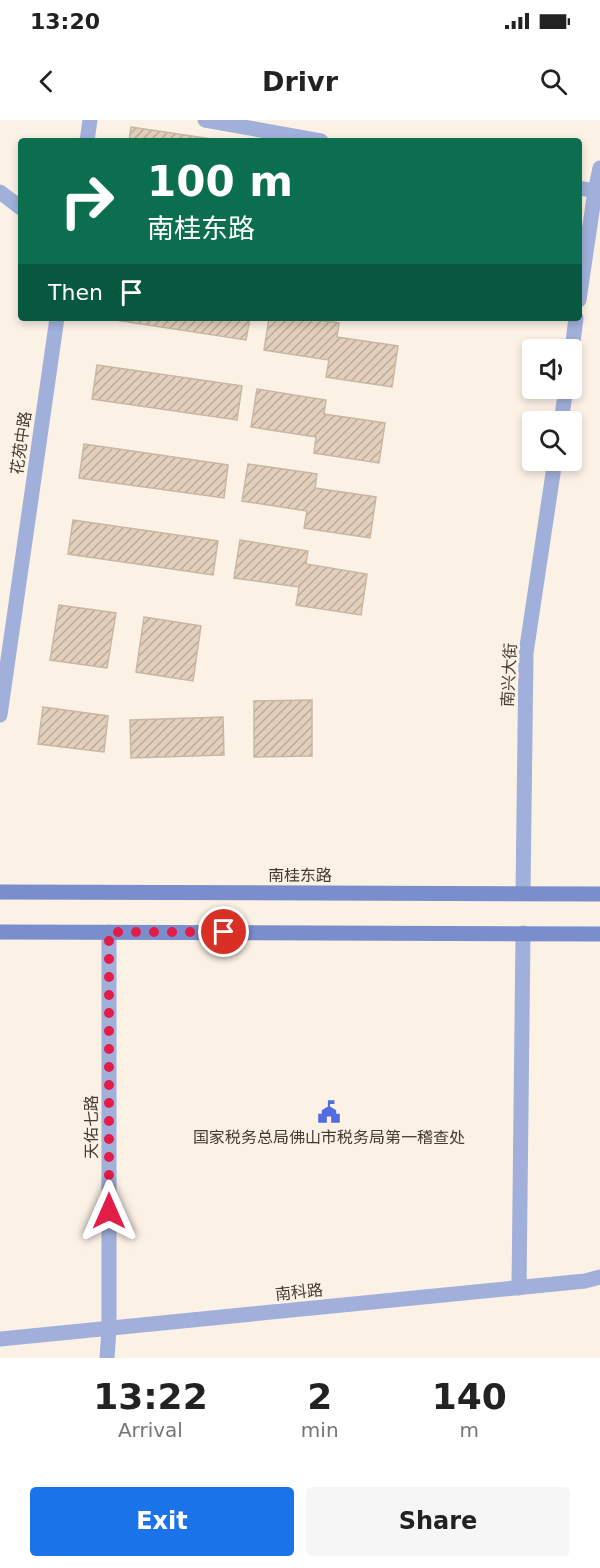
<!DOCTYPE html>
<meta charset="utf-8">
<style>
body{margin:0;font-family:"DejaVu Sans","Noto Sans SC",sans-serif;background:#f6f6f6;color:#222;height:100vh;display:flex;flex-direction:column;font-size:22px;white-space:nowrap}
*{box-sizing:border-box;margin:0}
p{font-size:20px;color:#767676}
.icon{flex:none;width:33px;height:33px;fill:none;stroke:currentColor;stroke-width:2;stroke-linecap:round;stroke-linejoin:round}
.map{position:relative;height:1238px;overflow:hidden}
.panel{display:flex;flex-direction:column;background:#fff;flex:1}
.panel>*{flex:none}
.top-card{position:absolute;left:18px;top:18px;width:564px;height:183px;border-radius:6px;box-shadow:0 3px 9px #0003;background:#0b6e4f;color:#fff;overflow:hidden}
.buttons{position:absolute;left:522px;top:219px;display:grid;gap:12px}
.buttons a{display:grid;place-items:center;width:60px;height:60px;border-radius:6px;background:#fff;box-shadow:0 3px 9px #0003;font-size:30px}
.pin{position:absolute;display:grid;place-items:center;width:51px;height:51px;color:#fff;margin:-26px;border:3px solid #fff;border-radius:50%;box-shadow:0 2px 6px #0007}
.me{position:absolute;width:66px;margin:-33px;rotate:0deg;stroke-linejoin:round;filter:drop-shadow(0 0 4px #0008)}
.turn{display:flex;align-items:center;gap:21px;height:126px;padding:0 30px;font-size:27px}
.turn .icon{width:78px;height:78px;stroke-width:2.5}
.turn b{display:block;font-size:42px;line-height:51px}
.then{display:flex;align-items:center;height:57px;padding:0 30px;background:#0003;gap:12px;font-size:22px}
.eta{display:flex;justify-content:space-evenly;align-items:center;height:102px;text-align:center}
.eta b{font-size:36px;font-weight:700;line-height:42px}
.cta{display:flex;gap:12px;margin-top:auto;padding:12px 30px}
.cta a{flex:1;height:69px;border-radius:6px;background:#1a73e8;color:#fff;font-size:24px;font-weight:700;line-height:69px;text-align:center}
.cta a+a{background:#f6f6f6;color:#222}
.status{display:flex;justify-content:space-between;align-items:center;height:42px;padding:0 30px;background:#fff;direction:ltr}
.status svg{height:16px;fill:currentColor}
header{display:flex;justify-content:space-between;align-items:center;height:78px;padding:0 30px;background:#fff;font-size:27px;font-weight:700}
.map>svg:first-child{display:block}
.building{fill:url(#building-hatch);stroke:#c8b7a3;stroke-width:1.5}
.lines{fill:none;stroke-linecap:round;stroke-linejoin:round}
.minor{stroke:#a1b0da;stroke-width:15}
.tertiary{stroke:#a1b0da;stroke-width:15}
.secondary{stroke:#7a8ecc;stroke-width:15}
.route{stroke:#e11d48;stroke-width:10;stroke-dasharray:0 18}
.labels{text-anchor:middle;dominant-baseline:central;stroke-width:6;stroke-linejoin:round;paint-order:stroke}
.street-label{font-size:16px;fill:#433b33;stroke:#fcf1e5}
.poi-label{font-size:16px;fill:#433b33;stroke:#fcf1e5}
</style>
<div class="status"><b>13:20</b><svg viewBox="0 0 49 12"><path d="M0 12V9h3v3zM5 12V6h3v6zM10 12V3h3v9zM15 12V0h3v12zM26 1h20v11H26zM47 4h2v5h-2z"/></svg></div>
<header><svg class="icon" aria-label="back" viewBox="0 0 24 24"><path d="M15 5l-7 7 7 7"/></svg>Drivr<svg class="icon" aria-label="search" viewBox="0 0 24 24"><circle cx="10" cy="10" r="6"/><path d="M15 15l6 6"/></svg></header>
<div class="map">
<svg width="600" height="1238" viewBox="0 0 600 1238">
<defs>
<pattern id="building-hatch" width="6" height="6" patternUnits="userSpaceOnUse" patternTransform="scale(1.5)"><rect width="6" height="6" fill="#e3d0bc"/><path d="M-1 1l2-2M0 6l6-6M5 7l2-2" fill="none" stroke="#baaa99"/></pattern>
</defs>
<rect width="100%" height="100%" fill="#fcf1e5"/>
<g class="building">
<path d="M 131,7 L 225,21 L 129,21 Z"/>
<path d="M 102,198 L 250,198 L 246,220 Z"/>
<path d="M 269,198 L 305,198 L 339,203 L 337,217 L 398,226 L 392,267 L 326,257 L 329,240 L 264,230 Z"/>
<path d="M 97,245 L 242,266 L 237,300 L 92,279 Z"/>
<path d="M 257,269 L 326,280 L 324,294 L 385,303 L 379,343 L 314,333 L 316,317 L 251,307 Z"/>
<path d="M 84,324 L 228,345 L 224,378 L 79,358 Z"/>
<path d="M 248,344 L 317,354 L 315,368 L 376,377 L 370,418 L 304,408 L 307,391 L 242,381 Z"/>
<path d="M 73,400 L 218,421 L 213,455 L 68,434 Z"/>
<path d="M 240,420 L 308,431 L 306,444 L 367,454 L 361,495 L 296,485 L 299,467 L 234,458 Z"/>
<path d="M 59,485 L 116,493 L 107,548 L 50,540 Z"/>
<path d="M 144,497 L 201,506 L 193,561 L 136,552 Z"/>
<path d="M 312,580 L 312,636 L 254,637 L 254,581 Z"/>
<path d="M 43,587 L 108,596 L 104,632 L 38,624 Z"/>
<path d="M 223,597 L 224,635 L 131,638 L 130,600 Z"/>
</g>
<g class="lines">
<path class="minor" d="M 519,1168 L 523,813"/>
<g class="tertiary">
<path d="M 205,0 L 321,21"/>
<path d="M 87,21 L 90,0"/>
<path d="M 579,68 L 595,71"/>
<path d="M 0,72 L 21,88"/>
<path d="M 579,180 L 595,71 L 600,48"/>
<path d="M 572,230 L 576,198"/>
<path d="M 561,302 L 566,268"/>
<path d="M 0,595 L 57,198"/>
<path d="M 523,773 L 526,533 L 555,340"/>
<path d="M 0,1219 L 585,1161 L 600,1157"/>
<path d="M 107,1238 L 109,1209 L 109,812"/>
</g>
<g class="secondary">
<path d="M 0,772 L 600,774"/>
<path d="M 0,812 L 600,814"/>
</g>
</g>
<g class="lines">
<path class="route" d="M 109,1091 L 109,812 L 224,812"/>
</g>
<defs>
<g id="civic-bare" transform="scale(1.8)"><path d="M-.6-6.5H3V-4.5H.6V-3L4-1V1h2V6H-6V1h2V-1L-.6-3ZM-1.2 2.5V6h2.4V2.5Z" fill="#526ce1" stroke="#fcf1e5" stroke-width="2.5" paint-order="stroke"/></g>
</defs>
<g fill-rule="evenodd">
<use href="#civic-bare" x="329" y="992"/>
</g>
<g class="labels">
<g class="street-label">
<text transform="translate(21 323) rotate(-82)">花苑中路</text>
<text transform="translate(509 555) rotate(-87)">南兴大街</text>
<text x="300" y="755">南桂东路</text>
<text transform="translate(91 1007) rotate(-90)">天佑七路</text>
<text transform="translate(299 1172) rotate(-6)">南科路</text>
</g>
<g class="poi-label">
<text x="329" y="1017">国家税务总局佛山市税务局第一稽查处</text>
</g>
</g>
</svg>
<div class="buttons">
<a><svg class="icon" aria-label="sound" viewBox="0 0 24 24"><path d="M4 9h4l5-4v14l-5-4H4zM17 9q2 3 0 6"/></svg></a>
<a><svg class="icon" aria-label="search" viewBox="0 0 24 24"><circle cx="10" cy="10" r="6"/><path d="M15 15l6 6"/></svg></a>
</div>
<div class="pin" style="left:224px;top:812px;background:#d93025"><svg class="icon" aria-label="arrive" viewBox="0 0 24 24"><path d="M6 21V4h12l-3 4 3 4H6"/></svg></div>
<svg class="me" style="left:109px;top:1091px" viewBox="-20 -20 40 40"><path d="M0-17L14 15 0 8-14 15z" fill="#e11d48" stroke="#fff" stroke-width="4"/></svg>
<div class="top-card">
<div class="turn"><svg class="icon" aria-label="right" viewBox="0 0 24 24"><path d="M7 20v-9h11M14 6l5 5-5 5"/></svg><div><b>100 m</b>南桂东路</div></div>
<div class="then">Then<svg class="icon" aria-label="arrive" viewBox="0 0 24 24"><path d="M6 21V4h12l-3 4 3 4H6"/></svg></div>
</div>
</div>
<section class="panel">
<div class="eta">
<div><b>13:22</b><p>Arrival</p></div>
<div><b>2</b><p>min</p></div>
<div><b>140</b><p>m</p></div>
</div>
<div class="cta"><a>Exit</a><a>Share</a></div>
</section>
